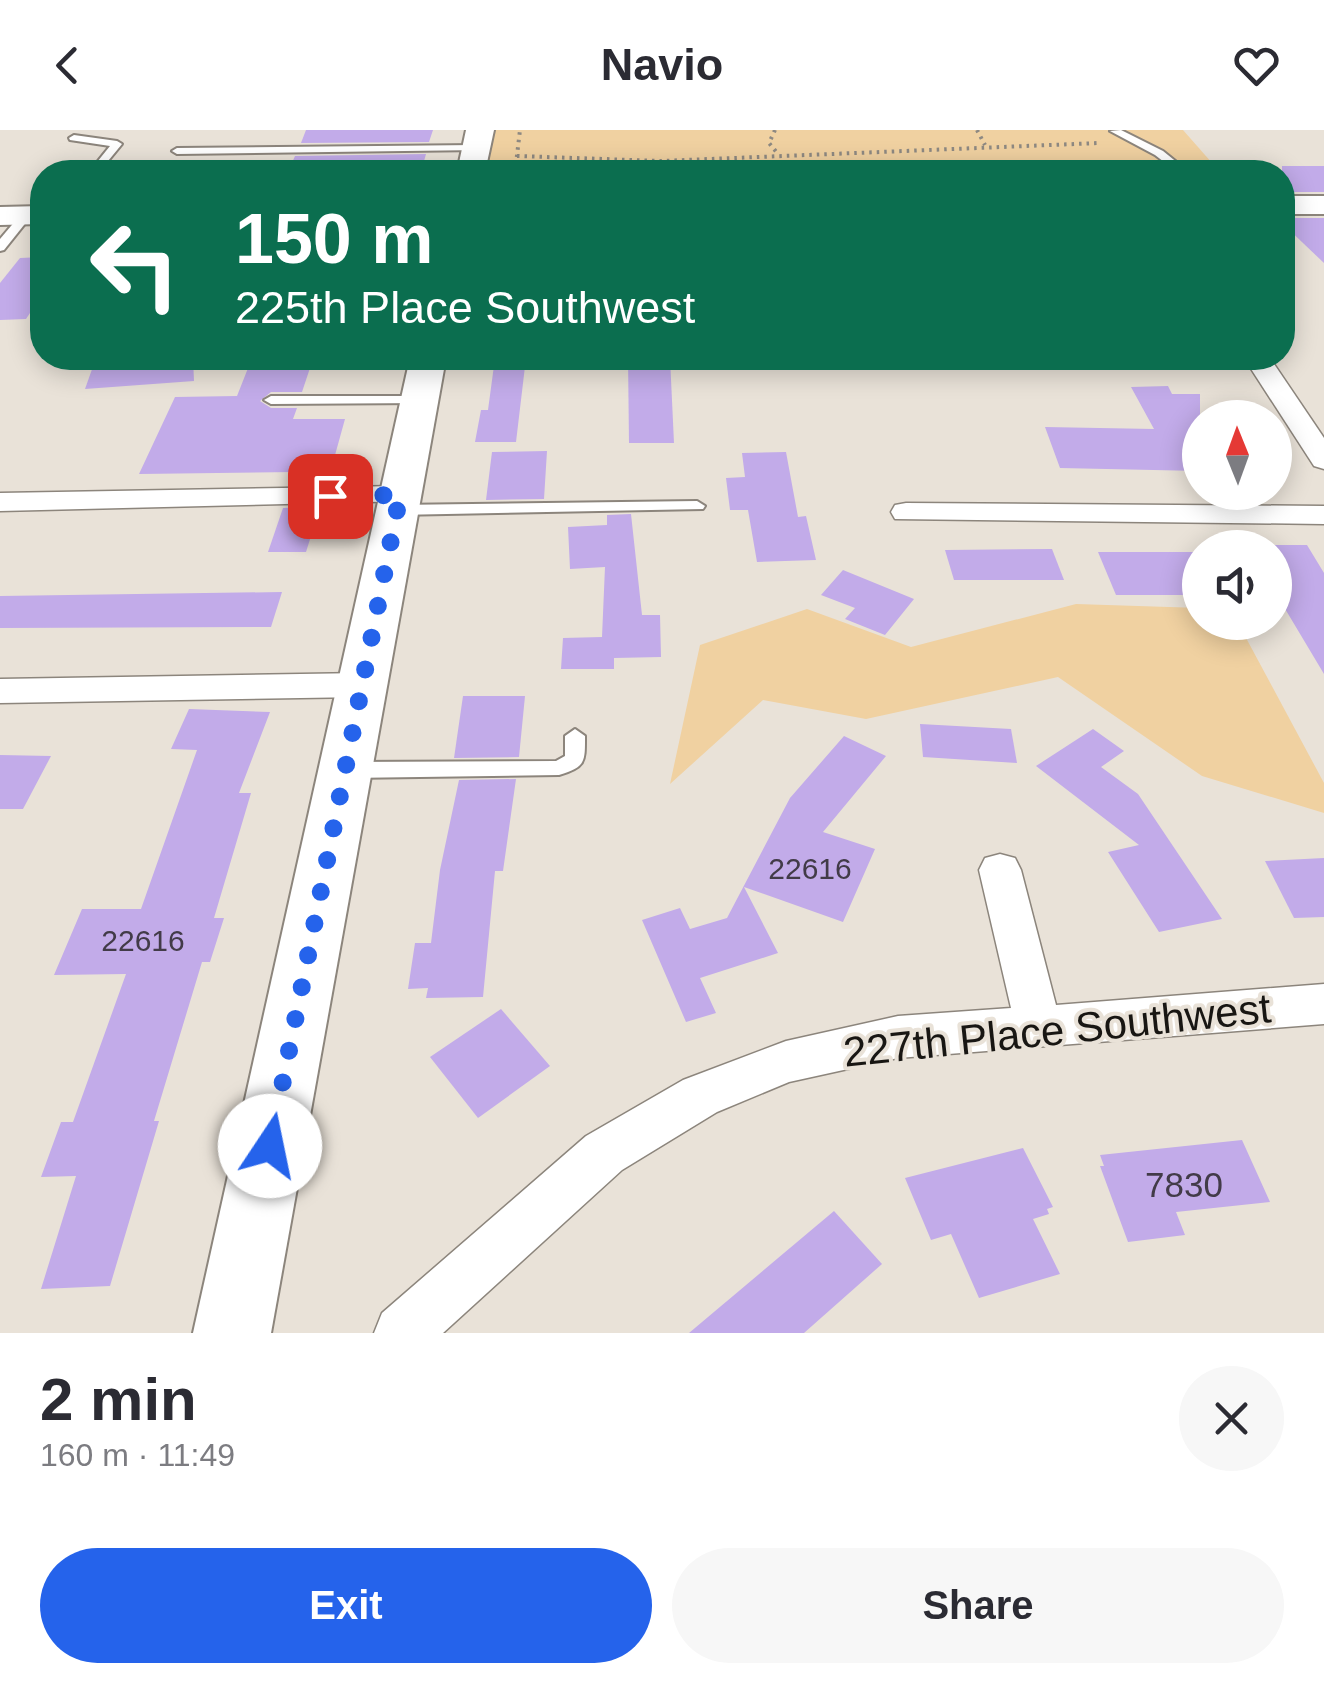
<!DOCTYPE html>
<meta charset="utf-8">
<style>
body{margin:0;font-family:Helvetica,sans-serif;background:#f7f7f7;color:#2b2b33;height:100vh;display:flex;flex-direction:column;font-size:38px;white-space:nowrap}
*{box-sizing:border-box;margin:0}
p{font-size:32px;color:#7c7c81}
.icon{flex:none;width:55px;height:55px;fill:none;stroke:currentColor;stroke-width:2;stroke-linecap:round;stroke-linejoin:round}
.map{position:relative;height:1203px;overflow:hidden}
.panel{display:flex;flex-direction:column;background:#fff;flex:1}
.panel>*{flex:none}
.banner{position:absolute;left:30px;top:30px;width:1265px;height:210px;border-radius:40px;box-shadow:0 5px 25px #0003;background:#0b6e4f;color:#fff;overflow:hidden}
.needle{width:65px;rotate:359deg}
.tools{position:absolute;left:1182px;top:270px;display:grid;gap:20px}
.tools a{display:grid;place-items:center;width:110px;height:110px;border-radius:50%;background:#fff;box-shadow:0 5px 25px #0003;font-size:50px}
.pin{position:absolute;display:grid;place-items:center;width:85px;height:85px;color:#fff;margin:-42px;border-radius:20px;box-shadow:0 5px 15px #0006}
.me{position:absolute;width:110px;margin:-55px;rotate:11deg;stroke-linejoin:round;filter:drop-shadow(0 0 8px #0008)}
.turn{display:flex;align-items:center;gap:35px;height:210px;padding:0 40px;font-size:45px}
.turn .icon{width:130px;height:130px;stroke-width:2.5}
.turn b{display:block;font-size:70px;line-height:85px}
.round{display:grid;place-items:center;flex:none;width:105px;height:105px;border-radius:52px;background:#f7f7f7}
.headline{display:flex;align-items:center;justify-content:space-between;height:170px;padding:0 40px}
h1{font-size:60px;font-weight:700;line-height:75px}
.cta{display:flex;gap:20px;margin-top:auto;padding:20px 40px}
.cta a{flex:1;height:115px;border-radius:60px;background:#2563eb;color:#fff;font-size:40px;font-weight:700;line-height:115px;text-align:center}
.cta a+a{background:#f7f7f7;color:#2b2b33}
header{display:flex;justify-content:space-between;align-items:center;height:130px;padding:0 40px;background:#fff;font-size:45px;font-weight:700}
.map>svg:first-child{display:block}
.green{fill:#f0d1a1}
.building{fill:#c2abe9}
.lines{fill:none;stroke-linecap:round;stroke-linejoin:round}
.lane-casing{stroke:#8c857c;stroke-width:4}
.street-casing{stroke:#8c857c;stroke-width:3}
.secondary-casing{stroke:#8c857c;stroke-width:4}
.path{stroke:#8e8982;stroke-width:4;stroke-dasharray:2.5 5;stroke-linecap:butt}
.lane{fill:#fff;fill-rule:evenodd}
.street{fill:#fff;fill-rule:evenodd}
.secondary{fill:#fff;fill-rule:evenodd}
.route{stroke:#2563eb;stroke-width:18;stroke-dasharray:0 32.4}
.labels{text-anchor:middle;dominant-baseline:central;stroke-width:8;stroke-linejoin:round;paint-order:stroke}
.number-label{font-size:30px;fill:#423b48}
.near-number-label{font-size:35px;fill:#423b48}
.near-street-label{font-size:42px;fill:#181613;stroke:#e9e2d8}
</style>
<header><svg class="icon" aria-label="back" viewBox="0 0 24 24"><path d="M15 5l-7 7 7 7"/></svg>Navio<svg class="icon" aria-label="heart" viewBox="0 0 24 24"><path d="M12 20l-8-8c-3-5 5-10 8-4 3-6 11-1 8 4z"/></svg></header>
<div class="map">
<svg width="1324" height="1203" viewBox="0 0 1324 1203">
<rect width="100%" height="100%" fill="#e9e2d8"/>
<g class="green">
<path d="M 491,0 L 1183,0 L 1220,42 L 482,42 Z"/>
<path d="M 1076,474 L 1200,478 L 1200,492 L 1238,493 L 1324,653 L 1324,683 L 1202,646 L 1058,547 L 866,589 L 763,570 L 670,654 L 700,515 L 807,479 L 911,517 Z"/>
</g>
<g class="building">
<path d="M 306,0 L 433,0 L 429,12 L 301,13 Z"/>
<path d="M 426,24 L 421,42 L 288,42 L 295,26 Z"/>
<rect x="1282" y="36" width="42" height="26"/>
<path d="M 1282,88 L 1324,88 L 1324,133 L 1282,93 Z"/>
<path d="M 42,127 L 42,165 L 26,189 L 0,190 L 0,153 L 20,128 Z"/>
<path d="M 96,228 L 193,228 L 194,251 L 85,259 Z"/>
<path d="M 252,228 L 294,228 L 292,233 L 312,232 L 302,262 L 271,262 L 260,271 L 271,278 L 297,278 L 293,289 L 345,289 L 327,354 L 291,354 L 296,342 L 139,344 L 175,267 L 237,266 Z"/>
<path d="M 495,228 L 526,228 L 516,312 L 475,312 L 481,280 L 488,280 Z"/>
<path d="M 628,228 L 670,228 L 674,313 L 629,313 Z"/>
<path d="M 1168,256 L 1172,264 L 1200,264 L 1200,341 L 1060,338 L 1045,297 L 1154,299 L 1131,257 Z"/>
<path d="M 547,321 L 544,369 L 486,370 L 492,322 Z"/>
<path d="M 786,322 L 798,387 L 806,386 L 816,430 L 757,432 L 748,380 L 730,380 L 726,348 L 745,347 L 742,323 Z"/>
<path d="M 320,377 L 306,422 L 268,422 L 283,378 Z"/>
<path d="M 631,384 L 642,485 L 660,485 L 661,527 L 614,528 L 614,539 L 561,539 L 563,508 L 602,507 L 605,437 L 570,439 L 568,397 L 607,395 L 607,385 Z"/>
<path d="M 1247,415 L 1307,415 L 1324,443 L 1324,544 L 1275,462 L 1275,418 Z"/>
<path d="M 1052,419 L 1064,450 L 954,450 L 945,420 Z"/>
<path d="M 1098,422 L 1200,422 L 1200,465 L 1116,465 Z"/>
<path d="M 843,440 L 914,469 L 885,505 L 845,489 L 855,478 L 821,465 Z"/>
<path d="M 282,462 L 271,497 L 0,498 L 0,466 Z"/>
<path d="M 463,566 L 525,566 L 519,627 L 454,628 Z"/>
<path d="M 189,579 L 270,582 L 239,663 L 251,663 L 214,788 L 224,788 L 210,832 L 202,832 L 154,991 L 159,991 L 110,1156 L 41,1159 L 76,1046 L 41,1047 L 61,992 L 73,992 L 126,844 L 54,845 L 82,779 L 141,779 L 197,620 L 171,619 Z"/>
<path d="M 920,594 L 1011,599 L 1017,633 L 923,627 Z"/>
<path d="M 1093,599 L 1124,621 L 1101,637 L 1138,664 L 1222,789 L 1159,802 L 1108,722 L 1139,715 L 1036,636 Z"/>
<path d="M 844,606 L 886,626 L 823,702 L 875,719 L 843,792 L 744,757 L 778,823 L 700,848 L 716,883 L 686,892 L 642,790 L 680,778 L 690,799 L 727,788 L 790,668 Z"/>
<path d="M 0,625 L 51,626 L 23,679 L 0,679 Z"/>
<path d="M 516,649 L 503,741 L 495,741 L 483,867 L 426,868 L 428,858 L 408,859 L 415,813 L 431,813 L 440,740 L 459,650 Z"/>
<path d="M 1324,728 L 1324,787 L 1294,788 L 1265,731 Z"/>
<path d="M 501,879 L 550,936 L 478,988 L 430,927 Z"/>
<path d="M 1242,1010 L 1270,1072 L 1176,1082 L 1185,1105 L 1128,1112 L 1100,1036 L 1104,1036 L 1100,1025 Z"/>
<path d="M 1023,1018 L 1053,1077 L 1047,1079 L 1049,1084 L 1033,1089 L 1060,1144 L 979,1168 L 951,1104 L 931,1110 L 905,1048 Z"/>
<path d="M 834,1081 L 882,1134 L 804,1203 L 689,1203 Z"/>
</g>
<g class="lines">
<g class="lane-casing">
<g id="lane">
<path d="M 1121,0 L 1163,21 L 1189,42 L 1177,42 L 1155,25 L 1110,1 Z"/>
<path d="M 74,5 L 117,11 L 122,14 L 99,42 L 89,42 L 110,16 L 70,10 L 69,8 Z"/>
<path d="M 476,15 L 481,18 L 480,20 L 177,24 L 172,21 L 177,18 Z"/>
<path d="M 22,83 L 32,85 L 4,120 L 0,121 L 0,109 Z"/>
<path d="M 420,266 L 427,270 L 425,273 L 271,274 L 264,270 L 271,266 Z"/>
<path d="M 697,371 L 705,376 L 703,379 L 396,385 L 388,380 L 396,375 Z"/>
<path d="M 575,599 L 585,606 C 585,632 586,637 559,645 L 348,648 L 341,645 L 338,640 L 341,635 L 348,632 L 556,631 L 565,626 L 565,606 Z"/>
</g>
</g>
<g class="street-casing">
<g id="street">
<path d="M 1244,228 L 1270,228 L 1324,308 L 1324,339 L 1314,336 Z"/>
<path d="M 399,356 L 410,359 L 414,365 L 410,371 L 0,381 L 0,363 Z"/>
<path d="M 906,373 L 1324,376 L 1324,394 L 895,389 L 891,382 L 895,375 Z"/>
<path d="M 363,543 L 376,546 L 381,555 L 376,564 L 363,567 L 0,573 L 0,549 Z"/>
<path d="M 1000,724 L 1015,728 L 1021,740 L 1056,875 L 1324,854 L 1324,894 L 898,928 L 789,952 L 717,982 L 622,1040 L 443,1203 L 374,1203 L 382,1183 L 586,1006 L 683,950 L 786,911 L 898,886 L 1011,878 L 979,740 L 985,728 Z"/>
</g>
</g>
<g class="secondary-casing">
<g id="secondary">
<path d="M 466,0 L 494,0 L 485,42 L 457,42 Z"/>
<rect x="1282" y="66" width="42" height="18"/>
<path d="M 42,76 L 42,94 L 0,95 L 0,77 Z"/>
<path d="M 410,228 L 446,228 L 271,1203 L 193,1203 Z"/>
</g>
</g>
<g class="path">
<path d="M 775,0 L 769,13 L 778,24"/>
<path d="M 977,0 L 985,15"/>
<path d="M 517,26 L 661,31 L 1099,13"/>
<path d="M 515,42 L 520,0"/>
</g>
<use href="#lane" class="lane"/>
<use href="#street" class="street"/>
<use href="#secondary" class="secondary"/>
</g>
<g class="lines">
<path class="route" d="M 270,1016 L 400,365 L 330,366"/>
</g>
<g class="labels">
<g class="number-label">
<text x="810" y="738">22616</text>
<text x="143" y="810">22616</text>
</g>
<g class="near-number-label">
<text x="1184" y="1054">7830</text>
</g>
<g class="near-street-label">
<text transform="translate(1057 900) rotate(-6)">227th Place Southwest</text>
</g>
</g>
</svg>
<div class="tools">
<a><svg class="needle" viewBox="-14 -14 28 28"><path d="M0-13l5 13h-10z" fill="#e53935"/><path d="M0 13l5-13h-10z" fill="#7c7c81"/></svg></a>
<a><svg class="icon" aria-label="sound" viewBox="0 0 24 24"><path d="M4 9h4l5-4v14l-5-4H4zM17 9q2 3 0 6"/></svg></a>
</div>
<div class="pin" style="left:330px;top:366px;background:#d93025"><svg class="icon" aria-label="arrive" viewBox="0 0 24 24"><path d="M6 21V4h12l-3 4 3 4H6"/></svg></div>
<svg class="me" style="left:270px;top:1016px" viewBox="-20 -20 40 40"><circle r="19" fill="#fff"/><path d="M0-13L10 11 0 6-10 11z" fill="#2563eb"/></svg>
<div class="banner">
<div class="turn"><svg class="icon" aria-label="left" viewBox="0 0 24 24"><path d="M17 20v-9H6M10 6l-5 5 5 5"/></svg><div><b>150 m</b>225th Place Southwest</div></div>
</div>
</div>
<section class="panel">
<div class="headline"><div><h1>2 min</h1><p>160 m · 11:49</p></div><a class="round"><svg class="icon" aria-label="close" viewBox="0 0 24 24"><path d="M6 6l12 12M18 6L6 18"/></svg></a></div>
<div class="cta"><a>Exit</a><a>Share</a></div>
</section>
